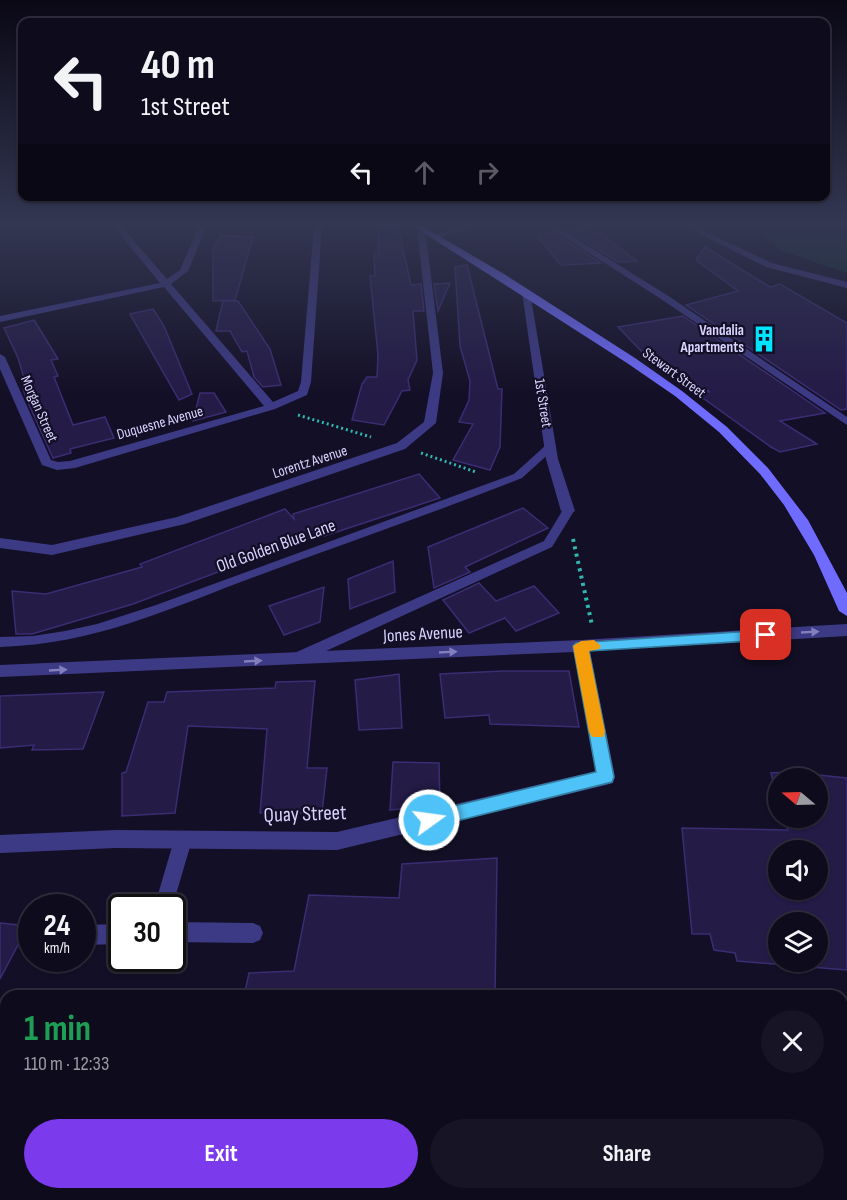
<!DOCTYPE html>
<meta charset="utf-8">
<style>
body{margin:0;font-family:"Sofia Sans Condensed",sans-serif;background:#171425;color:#f1f3f6;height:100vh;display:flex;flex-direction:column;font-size:22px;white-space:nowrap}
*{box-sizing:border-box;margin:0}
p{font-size:20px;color:#9b9ba3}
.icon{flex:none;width:33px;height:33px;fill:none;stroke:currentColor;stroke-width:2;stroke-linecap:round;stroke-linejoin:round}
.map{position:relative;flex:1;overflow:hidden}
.panel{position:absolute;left:0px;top:990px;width:848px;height:210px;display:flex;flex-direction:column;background:#0e0b1c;border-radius:18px 18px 0 0;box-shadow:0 2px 4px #0004,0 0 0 2px #2e2b3b}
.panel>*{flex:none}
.guide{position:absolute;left:18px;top:18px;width:812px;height:183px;border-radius:12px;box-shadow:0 2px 4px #0004,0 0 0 2px #2e2b3b;background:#0e0b1c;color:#f1f3f6;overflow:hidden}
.needle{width:39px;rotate:289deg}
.tools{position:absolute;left:768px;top:768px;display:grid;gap:12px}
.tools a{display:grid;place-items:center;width:60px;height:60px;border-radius:50%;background:#0e0b1c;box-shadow:0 2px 4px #0004,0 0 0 2px #2e2b3b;font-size:30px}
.speed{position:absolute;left:18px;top:894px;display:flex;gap:12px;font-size:30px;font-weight:700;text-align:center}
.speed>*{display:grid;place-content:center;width:78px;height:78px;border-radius:50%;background:#0e0b1c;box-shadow:0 2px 4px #0004,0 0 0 2px #2e2b3b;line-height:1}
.speed small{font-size:15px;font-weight:400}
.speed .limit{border:3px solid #111;border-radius:9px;background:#fff;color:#111}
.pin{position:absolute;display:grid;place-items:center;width:51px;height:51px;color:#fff;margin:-26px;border-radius:12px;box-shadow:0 3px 9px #0006}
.me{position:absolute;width:66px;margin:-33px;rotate:76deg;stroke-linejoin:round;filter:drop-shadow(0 0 4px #0008)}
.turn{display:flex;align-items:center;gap:21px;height:126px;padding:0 24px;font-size:27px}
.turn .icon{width:78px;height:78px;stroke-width:2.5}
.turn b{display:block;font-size:42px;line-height:51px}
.lanes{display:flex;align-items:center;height:57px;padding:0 24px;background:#0003;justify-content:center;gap:30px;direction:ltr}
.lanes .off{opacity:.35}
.round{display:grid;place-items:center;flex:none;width:63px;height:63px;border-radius:32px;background:#171425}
.overview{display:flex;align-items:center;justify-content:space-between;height:102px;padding:0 24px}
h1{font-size:36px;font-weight:700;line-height:45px;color:#1e9e55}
.cta{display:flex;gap:12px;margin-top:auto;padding:12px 24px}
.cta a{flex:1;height:69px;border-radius:36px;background:#7c3aed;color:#fff;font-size:24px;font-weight:700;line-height:69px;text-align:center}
.cta a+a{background:#171425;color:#f1f3f6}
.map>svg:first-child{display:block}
.green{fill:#12302f}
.building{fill:#241b47;stroke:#3b2d73;stroke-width:1.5;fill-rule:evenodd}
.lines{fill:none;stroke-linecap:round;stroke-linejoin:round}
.path-far2{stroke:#2fb8b0;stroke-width:3;stroke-dasharray:2 3;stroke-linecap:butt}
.path-far1{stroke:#2fb8b0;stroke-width:4;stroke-dasharray:3 4.5;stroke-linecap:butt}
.path{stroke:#2fb8b0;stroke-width:6;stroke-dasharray:4.5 7;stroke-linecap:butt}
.lane{fill:#3d3a85;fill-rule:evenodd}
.street{fill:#3d3a85;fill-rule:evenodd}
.secondary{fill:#6f6bff;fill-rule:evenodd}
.oneway{fill:#837fbc}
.route{fill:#4fc3f7;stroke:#337fa1;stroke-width:1.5}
.slow{fill:#f59e0b}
.labels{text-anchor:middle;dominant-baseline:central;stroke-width:4.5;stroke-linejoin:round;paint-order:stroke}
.far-poi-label{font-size:15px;font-weight:bold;fill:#d9d4ff;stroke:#130f26;text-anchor:end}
.far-street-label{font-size:15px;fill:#d9d4ff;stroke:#130f26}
.street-label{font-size:18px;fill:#d9d4ff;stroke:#130f26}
.near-street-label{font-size:21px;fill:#d9d4ff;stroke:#130f26}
</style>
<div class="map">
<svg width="847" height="1200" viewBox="0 0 847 1200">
<rect width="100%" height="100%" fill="#130f26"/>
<path class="green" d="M 756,226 L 840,226 L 847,229 L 847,273 L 779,250 Z"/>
<g class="building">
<path d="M 379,226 L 398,226 L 411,285 L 421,284 L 424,311 L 413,311 L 417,360 L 408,380 L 410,390 L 402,391 L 384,425 L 352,420 L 362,384 L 367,377 L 377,377 L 378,355 L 370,276 L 375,276 L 374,254 L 378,254 Z"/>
<path d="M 593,228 L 637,261 L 618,262 L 569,231 Z"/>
<path d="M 554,233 L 601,263 L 561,265 L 537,236 Z"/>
<path d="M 221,236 L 253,237 L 235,300 L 213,301 L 213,248 Z"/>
<path d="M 705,247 L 770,287 L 780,284 L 847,323 L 847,409 L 841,410 L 686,305 L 738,291 L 696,260 Z"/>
<path d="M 467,265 L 498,389 L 502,389 L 500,447 L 490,470 L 453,460 L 473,424 L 459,422 L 469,400 L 470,381 L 460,346 L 455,267 Z"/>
<path d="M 450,283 L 438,311 L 434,284 Z"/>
<path d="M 223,301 L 238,301 L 270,349 L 281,385 L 263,387 L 254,377 L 247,351 L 242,352 L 230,331 L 216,331 Z"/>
<path d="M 153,309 L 164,326 L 192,394 L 179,400 L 130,314 Z"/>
<path d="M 683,316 L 825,413 L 780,421 L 817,444 L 780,452 L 771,447 L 693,391 L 710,392 L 647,357 L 618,327 Z"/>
<path d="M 34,320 L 58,359 L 51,360 L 58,376 L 54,377 L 73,425 L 105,417 L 114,438 L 70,449 L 71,453 L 53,458 L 26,398 L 23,389 L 27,388 L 18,358 L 4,328 Z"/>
<path d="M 200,393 L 214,393 L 226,412 L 193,421 Z"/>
<path d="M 419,474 L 440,498 L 324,536 L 322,533 L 133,604 L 32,634 L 16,634 L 12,591 L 46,594 L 142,567 L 140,564 L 285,509 L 294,519 L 293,514 Z"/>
<path d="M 523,508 L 548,528 L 465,567 L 470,572 L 434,588 L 428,547 Z"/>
<path d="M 393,561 L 395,592 L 350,609 L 348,579 Z"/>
<path d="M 479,583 L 496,601 L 534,586 L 559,613 L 516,631 L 505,618 L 469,633 L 443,600 Z"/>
<path d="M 324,587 L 320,622 L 284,635 L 269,606 Z"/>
<path d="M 503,671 L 569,671 L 579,727 L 490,724 L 489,715 L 445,718 L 440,674 Z"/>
<path d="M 399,674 L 402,728 L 359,730 L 355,680 Z"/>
<path d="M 315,681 L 307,768 L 327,768 L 322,813 L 260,813 L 267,729 L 188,726 L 175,813 L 122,816 L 122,773 L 126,772 L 148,702 L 164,702 L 167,692 L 275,688 L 276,682 Z"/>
<path d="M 104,692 L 83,749 L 32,750 L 34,745 L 0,748 L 0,696 Z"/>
<path d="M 393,762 L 439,763 L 440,805 L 390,810 Z"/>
<path d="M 790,772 L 847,778 L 847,970 L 737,961 L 735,953 L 714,950 L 710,934 L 692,934 L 682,828 L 788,830 L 784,818 L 818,818 L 818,778 L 778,778 L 778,799 L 771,773 ZM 778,850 L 818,850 L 818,890 L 778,890 ZM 778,922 L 818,922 L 818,962 L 778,962 Z"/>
<path d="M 497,858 L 495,996 L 244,996 L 249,973 L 294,971 L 309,895 L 399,898 L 402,864 Z"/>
<path d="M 0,923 L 28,926 L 0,979 Z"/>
</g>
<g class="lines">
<g class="path-far2">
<path d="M 298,415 L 371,437"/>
<path d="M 421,453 L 476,472"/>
</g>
<path class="path-far1" d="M 573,539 L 592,625"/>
<path class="path" d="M 674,1194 L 675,1200"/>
<g class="lane">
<path d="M 470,226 L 480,226 L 434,238 L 430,236 Z"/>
<path d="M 550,444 L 555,447 L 554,449 L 522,478 C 434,513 345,543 257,576 C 171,608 94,645 0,647 L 0,637 L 33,636 L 65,631 L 97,624 L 156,605 L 514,474 L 546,445 Z"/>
<path d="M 568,507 L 574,511 L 552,547 L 300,663 L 290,663 L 288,659 L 290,655 L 544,541 L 564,508 Z"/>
<path d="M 183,832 L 189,834 L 192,840 L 172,908 L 154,908 L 174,840 L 177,834 Z"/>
<path d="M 172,922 L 253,923 L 260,926 L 263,933 L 260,940 L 253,943 L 172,942 Z"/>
<path d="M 122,924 L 122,944 L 82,945 L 82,925 Z"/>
</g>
<g class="street">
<path d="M 113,226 L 121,226 L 167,279 L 180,270 L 199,226 L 207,226 L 188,271 L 171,284 L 273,402 L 298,391 L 301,382 L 314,226 L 322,226 L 311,382 L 307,395 L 275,409 L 75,468 L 57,470 L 42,465 L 0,369 L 0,354 L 5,357 L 51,460 L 58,462 L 70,461 L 264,406 L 164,287 L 0,322 L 0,316 L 160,283 Z"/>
<path d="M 421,226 L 425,228 L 443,373 L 436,423 L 405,449 L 185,524 L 52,555 L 0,548 L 0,538 L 52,545 L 177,517 L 397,443 L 424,422 L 433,373 L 417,228 Z"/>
<path d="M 547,226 L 556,226 L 667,295 L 847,417 L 847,425 L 661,299 Z"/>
<path d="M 684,226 L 693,226 L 772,263 L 847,282 L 847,288 L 766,267 Z"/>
<path d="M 526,289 L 530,292 L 558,459 L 575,511 L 568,515 L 561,511 L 546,459 L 522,292 Z"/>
<path d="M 847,624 L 847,636 L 590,651 L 615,777 L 613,783 L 606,785 L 337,850 L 116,848 L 0,853 L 0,835 L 116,830 L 337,832 L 596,771 L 574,652 L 0,677 L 0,665 L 581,640 Z"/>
</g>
<g class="secondary">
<path d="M 413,226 L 422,226 L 504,274 L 635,358 L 682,391 L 727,427 L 768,468 L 808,520 L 847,593 L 847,616 L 839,611 L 814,555 L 784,505 L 760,474 L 719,432 L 675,396 L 627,363 Z"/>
<path d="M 0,1181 L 6,1181 L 6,1194 L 135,1194 L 137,1200 L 0,1200 Z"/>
</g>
</g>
<defs><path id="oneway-solid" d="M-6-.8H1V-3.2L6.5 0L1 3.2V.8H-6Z" transform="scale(1.5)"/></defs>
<g class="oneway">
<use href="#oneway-solid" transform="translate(810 632) rotate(-3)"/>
<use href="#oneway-solid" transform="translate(448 652) rotate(-3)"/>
<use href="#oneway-solid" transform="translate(253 661) rotate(-3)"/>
<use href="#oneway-solid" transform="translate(58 670) rotate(-3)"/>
</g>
<linearGradient id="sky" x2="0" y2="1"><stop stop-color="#0a0815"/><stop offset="0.57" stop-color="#333752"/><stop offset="1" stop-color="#333752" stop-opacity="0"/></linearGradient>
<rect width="847" height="394" fill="url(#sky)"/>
<path class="route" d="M 766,630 L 774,635 L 766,640 L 589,651 L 614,777 L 612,782 L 429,828 L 423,826 L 420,820 L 423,815 L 429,812 L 596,772 L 573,646 L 576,643 Z"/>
<path class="slow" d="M 594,640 L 601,646 L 599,649 L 589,651 L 605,732 L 603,737 L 592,737 L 589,732 L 573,646 L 581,641 Z"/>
<defs>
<g id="building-bare" transform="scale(2.07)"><path d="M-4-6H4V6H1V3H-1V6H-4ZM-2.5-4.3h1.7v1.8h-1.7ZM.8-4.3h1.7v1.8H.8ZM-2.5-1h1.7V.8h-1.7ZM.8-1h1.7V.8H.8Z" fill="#00e5ff" stroke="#130f26" stroke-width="2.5" paint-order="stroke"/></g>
</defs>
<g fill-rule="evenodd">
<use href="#building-bare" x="764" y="339"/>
</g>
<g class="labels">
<g class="far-poi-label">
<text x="744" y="330">Vandalia<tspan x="744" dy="17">Apartments</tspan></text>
</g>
<g class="far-street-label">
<text transform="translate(674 373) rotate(36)">Stewart Street</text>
<text transform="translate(543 403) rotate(81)">1st Street</text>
<text transform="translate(39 409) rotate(66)">Morgan Street</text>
<text transform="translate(160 423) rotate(-16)">Duquesne Avenue</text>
<text transform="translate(310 462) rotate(-18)">Lorentz Avenue</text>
</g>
<g class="street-label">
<text transform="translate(276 546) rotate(-20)">Old Golden Blue Lane</text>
<text transform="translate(423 634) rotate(-3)">Jones Avenue</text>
</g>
<g class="near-street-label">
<text transform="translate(305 814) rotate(-2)">Quay Street</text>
</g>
</g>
</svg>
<div class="tools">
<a><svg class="needle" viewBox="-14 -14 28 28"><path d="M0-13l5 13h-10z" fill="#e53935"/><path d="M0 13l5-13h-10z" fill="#9b9ba3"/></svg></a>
<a><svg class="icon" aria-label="sound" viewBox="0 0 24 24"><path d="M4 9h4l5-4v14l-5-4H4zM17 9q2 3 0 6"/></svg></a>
<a><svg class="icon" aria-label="layers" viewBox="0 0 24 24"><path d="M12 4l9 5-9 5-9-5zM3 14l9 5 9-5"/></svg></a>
</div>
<div class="speed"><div>24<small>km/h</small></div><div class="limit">30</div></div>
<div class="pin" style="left:766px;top:635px;background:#d93025"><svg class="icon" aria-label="arrive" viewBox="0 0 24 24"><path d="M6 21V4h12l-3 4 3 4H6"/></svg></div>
<svg class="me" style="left:429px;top:820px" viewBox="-20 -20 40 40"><circle r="17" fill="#4fc3f7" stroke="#fff" stroke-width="3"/><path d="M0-11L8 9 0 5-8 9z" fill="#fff"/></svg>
<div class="guide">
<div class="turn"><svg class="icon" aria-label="left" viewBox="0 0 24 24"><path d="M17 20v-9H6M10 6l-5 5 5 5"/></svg><div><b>40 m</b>1st Street</div></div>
<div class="lanes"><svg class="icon" aria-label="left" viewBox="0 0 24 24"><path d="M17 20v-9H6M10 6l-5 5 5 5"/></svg><svg class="icon off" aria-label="ahead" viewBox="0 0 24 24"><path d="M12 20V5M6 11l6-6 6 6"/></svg><svg class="icon off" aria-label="right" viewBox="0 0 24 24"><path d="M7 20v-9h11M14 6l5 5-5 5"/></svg></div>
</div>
<section class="panel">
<div class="overview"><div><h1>1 min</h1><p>110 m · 12:33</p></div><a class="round"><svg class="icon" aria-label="close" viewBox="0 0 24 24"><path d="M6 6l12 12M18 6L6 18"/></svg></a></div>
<div class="cta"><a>Exit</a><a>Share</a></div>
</section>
</div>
